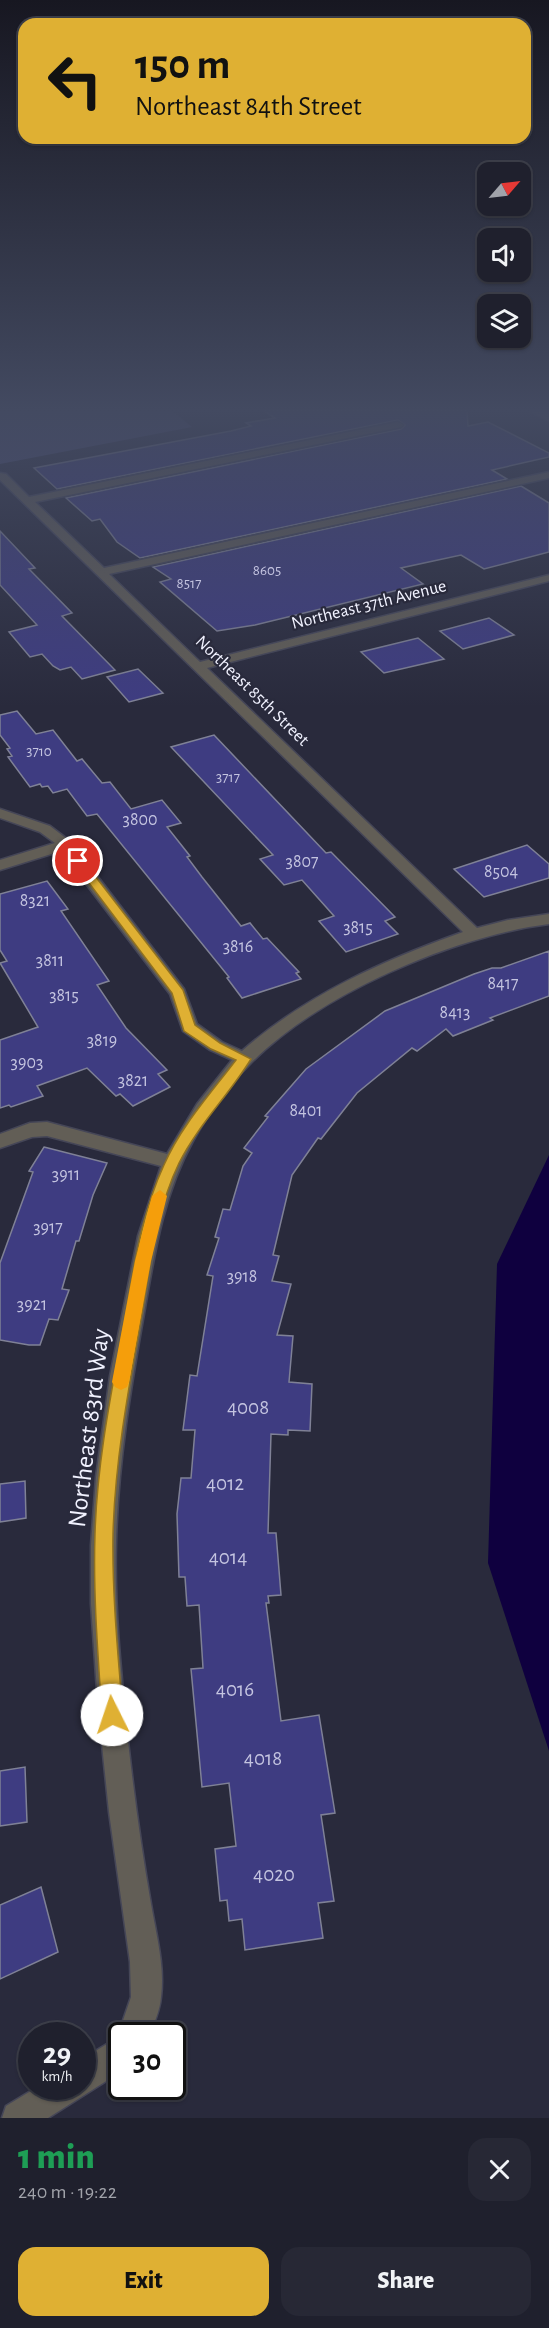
<!DOCTYPE html>
<meta charset="utf-8">
<style>
body{margin:0;font-family:"Alegreya Sans",sans-serif;background:#272835;color:#f1f3f6;height:100vh;display:flex;flex-direction:column;font-size:22px;white-space:nowrap}
*{box-sizing:border-box;margin:0}
p{font-size:20px;color:#a1a3aa}
.icon{flex:none;width:33px;height:33px;fill:none;stroke:currentColor;stroke-width:2;stroke-linecap:round;stroke-linejoin:round}
.map{position:relative;height:2118px;overflow:hidden}
.panel{display:flex;flex-direction:column;background:#1f202d;flex:1}
.panel>*{flex:none}
.banner{position:absolute;left:18px;top:18px;width:513px;height:126px;border-radius:18px;box-shadow:0 2px 4px #0004,0 0 0 2px #3c3e49;background:#dfb033;color:#111;overflow:hidden}
.needle{width:39px;rotate:62deg}
.controls{position:absolute;left:477px;top:162px;display:grid;gap:12px}
.controls a{display:grid;place-items:center;width:54px;height:54px;border-radius:12px;background:#1f202d;box-shadow:0 2px 4px #0004,0 0 0 2px #3c3e49;font-size:30px}
.speed{position:absolute;left:18px;top:2022px;display:flex;gap:12px;font-size:30px;font-weight:700;text-align:center}
.speed>*{display:grid;place-content:center;width:78px;height:78px;border-radius:50%;background:#1f202d;box-shadow:0 2px 4px #0004,0 0 0 2px #3c3e49;line-height:1}
.speed small{font-size:15px;font-weight:400}
.speed .limit{border:3px solid #111;border-radius:9px;background:#fff;color:#111}
.pin{position:absolute;display:grid;place-items:center;width:51px;height:51px;color:#fff;margin:-26px;border:3px solid #fff;border-radius:50%;box-shadow:0 2px 6px #0007}
.me{position:absolute;width:66px;margin:-33px;rotate:356deg;stroke-linejoin:round;filter:drop-shadow(0 0 4px #0008)}
.turn{display:flex;align-items:center;gap:21px;height:126px;padding:0 18px;font-size:27px}
.turn .icon{width:78px;height:78px;stroke-width:2.5}
.turn b{display:block;font-size:42px;line-height:51px}
.round{display:grid;place-items:center;flex:none;width:63px;height:63px;border-radius:18px;background:#272835}
.overview{display:flex;align-items:center;justify-content:space-between;height:102px;padding:0 18px}
h1{font-size:36px;font-weight:800;line-height:45px;color:#1e9e55}
.action{display:flex;gap:12px;margin-top:auto;padding:12px 18px}
.action a{flex:1;height:69px;border-radius:18px;background:#dfb033;color:#111;font-size:24px;font-weight:800;line-height:69px;text-align:center}
.action a+a{background:#272835;color:#f1f3f6}
.map>svg:first-child{display:block}
.green{fill:#4b4d77}
.water{fill:#0f003f}
.building{fill:#3e3c81;stroke:#7f8196;stroke-width:1.5}
.lines{fill:none;stroke-linecap:round;stroke-linejoin:round}
.minor-casing{stroke:#454657;stroke-width:3}
.minor{fill:#625e56;fill-rule:evenodd}
.route{fill:#dfb033;stroke:#917221;stroke-width:1.5}
.slow{fill:#f59e0b}
.labels{text-anchor:middle;dominant-baseline:central;stroke-width:4.5;stroke-linejoin:round;paint-order:stroke}
.far-number-label{font-size:15px;fill:#c4c4e0}
.far-street-label{font-size:18px;fill:#f1f2ff;stroke:#292a3c}
.number-label{font-size:18px;fill:#c4c4e0}
.near-number-label{font-size:21px;fill:#c4c4e0}
.near-street-label{font-size:26px;fill:#f1f2ff;stroke:#292a3c}
</style>
<div class="map">
<svg width="549" height="2118" viewBox="0 0 549 2118">
<rect width="100%" height="100%" fill="#292a3c"/>
<path class="green" d="M 0,411 L 172,411 L 192,427 L 0,464 Z"/>
<path class="water" d="M 549,1155 L 549,1751 L 488,1563 L 497,1264 Z"/>
<g class="building">
<path d="M 264,411 L 467,411 L 468,426 L 488,422 L 549,453 L 549,457 L 492,470 L 507,479 L 140,558 L 117,542 L 100,519 L 92,521 L 66,498 L 401,429 L 405,425 L 398,420 L 57,489 L 34,468 L 231,431 L 251,426 L 246,423 L 275,418 Z"/>
<path d="M 521,486 L 549,503 L 549,552 L 484,569 L 461,555 L 401,568 L 423,584 L 255,625 L 217,631 L 160,582 L 171,579 L 153,567 Z"/>
<path d="M 0,531 L 35,568 L 29,569 L 72,613 L 62,616 L 115,670 L 82,679 L 71,667 L 60,670 L 53,666 L 42,654 L 30,657 L 9,632 L 37,625 L 0,585 Z"/>
<path d="M 489,618 L 514,635 L 463,649 L 440,631 Z"/>
<path d="M 418,638 L 444,659 L 384,673 L 361,652 Z"/>
<path d="M 138,669 L 163,693 L 129,702 L 107,677 Z"/>
<path d="M 17,711 L 36,734 L 53,730 L 77,761 L 82,759 L 102,783 L 110,782 L 131,809 L 162,800 L 181,823 L 167,827 L 190,856 L 187,857 L 202,877 L 241,926 L 250,923 L 263,939 L 267,938 L 299,972 L 296,973 L 301,979 L 242,998 L 227,978 L 229,977 L 97,814 L 87,816 L 67,789 L 53,793 L 48,786 L 42,787 L 40,784 L 30,787 L 8,757 L 12,756 L 7,749 L 10,748 L 0,735 L 0,715 Z"/>
<path d="M 214,735 L 326,853 L 331,852 L 395,917 L 385,921 L 398,934 L 346,952 L 319,921 L 334,916 L 302,880 L 284,885 L 260,859 L 273,855 L 171,747 Z"/>
<path d="M 527,845 L 549,864 L 549,878 L 484,897 L 454,869 Z"/>
<path d="M 47,881 L 68,909 L 61,911 L 109,981 L 97,985 L 126,1028 L 167,1070 L 158,1074 L 170,1087 L 133,1106 L 120,1094 L 116,1096 L 87,1068 L 37,1086 L 43,1096 L 11,1107 L 9,1105 L 0,1108 L 0,1040 L 38,1027 L 0,963 L 7,961 L 0,950 L 0,894 Z"/>
<path d="M 549,951 L 549,996 L 490,1018 L 493,1020 L 453,1036 L 446,1029 L 417,1051 L 412,1048 L 357,1093 L 321,1139 L 318,1138 L 292,1175 L 273,1255 L 279,1256 L 272,1281 L 291,1284 L 277,1335 L 293,1336 L 289,1382 L 312,1384 L 310,1431 L 288,1430 L 288,1435 L 271,1434 L 268,1533 L 276,1533 L 281,1595 L 268,1596 L 269,1603 L 266,1603 L 281,1721 L 319,1715 L 335,1813 L 321,1815 L 334,1901 L 318,1903 L 323,1938 L 245,1950 L 242,1919 L 229,1921 L 227,1900 L 220,1901 L 215,1849 L 236,1846 L 229,1783 L 202,1787 L 191,1669 L 203,1668 L 199,1605 L 187,1606 L 185,1577 L 179,1577 L 177,1514 L 181,1478 L 191,1478 L 195,1430 L 183,1430 L 190,1375 L 197,1376 L 213,1276 L 207,1275 L 219,1238 L 215,1237 L 223,1209 L 230,1210 L 243,1166 L 252,1153 L 244,1148 L 268,1117 L 265,1116 L 306,1069 L 385,1011 L 474,974 L 492,968 L 501,968 Z"/>
<path d="M 44,1147 L 107,1163 L 93,1195 L 79,1241 L 76,1241 L 62,1289 L 69,1290 L 58,1320 L 49,1319 L 40,1345 L 29,1345 L 0,1340 L 0,1263 L 33,1172 L 29,1171 Z"/>
<path d="M 25,1481 L 26,1518 L 0,1522 L 0,1484 Z"/>
<path d="M 25,1767 L 27,1822 L 0,1826 L 0,1771 Z"/>
<path d="M 41,1887 L 58,1952 L 0,1979 L 0,1905 Z"/>
</g>
<g class="lines">
<g class="minor-casing">
<g id="minor">
<path d="M 530,411 L 542,411 L 549,414 L 549,421 Z"/>
<path d="M 398,422 L 403,425 L 401,427 L 35,502 L 104,568 L 549,472 L 549,478 L 109,574 L 200,662 L 549,575 L 549,581 L 207,668 L 477,928 L 508,920 L 549,914 L 549,924 C 453,936 317,995 249,1065 C 227,1087 208,1114 193,1141 C 164,1193 155,1250 145,1308 C 131,1386 118,1463 116,1542 C 114,1612 122,1681 129,1750 C 135,1802 142,1853 151,1904 C 156,1934 165,1966 161,1997 C 160,2011 154,2023 149,2036 L 122,2036 L 122,2071 L 48,2118 L 2,2118 L 6,2106 L 39,2086 L 82,2086 L 82,2059 L 117,2038 L 131,1997 L 130,1962 L 109,1812 L 98,1706 L 91,1604 L 91,1545 L 96,1477 L 110,1376 L 138,1236 L 161,1166 L 47,1136 L 32,1137 L 0,1148 L 0,1134 L 30,1123 L 47,1122 L 167,1154 L 197,1104 L 232,1060 L 210,1050 L 183,1031 L 170,994 L 61,851 L 0,870 L 0,860 L 55,843 L 40,832 L 0,818 L 0,809 L 50,826 L 71,842 L 184,989 L 197,1024 L 222,1042 L 242,1051 C 306,995 384,960 463,932 L 0,480 L 0,473 L 6,474 L 29,497 Z"/>
</g>
</g>
<use href="#minor" class="minor"/>
</g>
<linearGradient id="sky" x2="0" y2="1"><stop stop-color="#171721"/><stop offset="0.58" stop-color="#434a61"/><stop offset="1" stop-color="#434a61" stop-opacity="0"/></linearGradient>
<rect width="549" height="707" fill="url(#sky)"/>
<path class="route" d="M 74,859 L 82,859 L 183,990 L 195,1025 L 220,1043 L 251,1059 C 229,1095 198,1125 179,1163 C 157,1208 150,1264 142,1313 C 129,1386 115,1460 113,1534 C 112,1594 118,1655 123,1715 L 120,1722 L 112,1725 L 105,1722 L 102,1715 C 98,1655 93,1594 95,1534 C 97,1461 112,1389 125,1318 C 134,1267 142,1212 164,1165 C 181,1126 211,1093 236,1060 L 211,1049 L 184,1031 L 172,993 L 74,863 Z"/>
<path class="slow" d="M 160,1190 L 167,1196 L 151,1261 L 129,1382 L 127,1387 L 121,1390 L 115,1387 L 112,1382 L 135,1261 L 152,1196 Z"/>
<g class="labels">
<g class="far-number-label">
<text x="267" y="570">8605</text>
<text x="189" y="583">8517</text>
<text x="39" y="751">3710</text>
<text x="228" y="777">3717</text>
</g>
<g class="far-street-label">
<text transform="translate(369 605) rotate(-14)">Northeast 37th Avenue</text>
<text transform="translate(252 691) rotate(44)">Northeast 85th Street</text>
</g>
<g class="number-label">
<text x="140" y="820">3800</text>
<text x="302" y="862">3807</text>
<text x="501" y="872">8504</text>
<text x="35" y="901">8321</text>
<text x="358" y="928">3815</text>
<text x="238" y="947">3816</text>
<text x="50" y="961">3811</text>
<text x="503" y="984">8417</text>
<text x="64" y="996">3815</text>
<text x="455" y="1013">8413</text>
<text x="102" y="1041">3819</text>
<text x="27" y="1063">3903</text>
<text x="133" y="1081">3821</text>
<text x="306" y="1111">8401</text>
<text x="66" y="1175">3911</text>
<text x="48" y="1228">3917</text>
<text x="242" y="1277">3918</text>
<text x="32" y="1305">3921</text>
</g>
<g class="near-number-label">
<text x="248" y="1407">4008</text>
<text x="225" y="1483">4012</text>
<text x="228" y="1557">4014</text>
<text x="235" y="1689">4016</text>
<text x="263" y="1758">4018</text>
<text x="274" y="1874">4020</text>
</g>
<g class="near-street-label">
<text transform="translate(89 1428) rotate(-83)">Northeast 83rd Way</text>
</g>
</g>
</svg>
<div class="controls">
<a><svg class="needle" viewBox="-14 -14 28 28"><path d="M0-13l5 13h-10z" fill="#e53935"/><path d="M0 13l5-13h-10z" fill="#a1a3aa"/></svg></a>
<a><svg class="icon" aria-label="sound" viewBox="0 0 24 24"><path d="M4 9h4l5-4v14l-5-4H4zM17 9q2 3 0 6"/></svg></a>
<a><svg class="icon" aria-label="layers" viewBox="0 0 24 24"><path d="M12 4l9 5-9 5-9-5zM3 14l9 5 9-5"/></svg></a>
</div>
<div class="speed"><div>29<small>km/h</small></div><div class="limit">30</div></div>
<div class="pin" style="left:78px;top:861px;background:#d93025"><svg class="icon" aria-label="arrive" viewBox="0 0 24 24"><path d="M6 21V4h12l-3 4 3 4H6"/></svg></div>
<svg class="me" style="left:112px;top:1715px" viewBox="-20 -20 40 40"><circle r="19" fill="#fff"/><path d="M0-13L10 11 0 6-10 11z" fill="#dfb033"/></svg>
<div class="banner">
<div class="turn"><svg class="icon" aria-label="left" viewBox="0 0 24 24"><path d="M17 20v-9H6M10 6l-5 5 5 5"/></svg><div><b>150 m</b>Northeast 84th Street</div></div>
</div>
</div>
<section class="panel">
<div class="overview"><div><h1>1 min</h1><p>240 m · 19:22</p></div><a class="round"><svg class="icon" aria-label="close" viewBox="0 0 24 24"><path d="M6 6l12 12M18 6L6 18"/></svg></a></div>
<div class="action"><a>Exit</a><a>Share</a></div>
</section>
